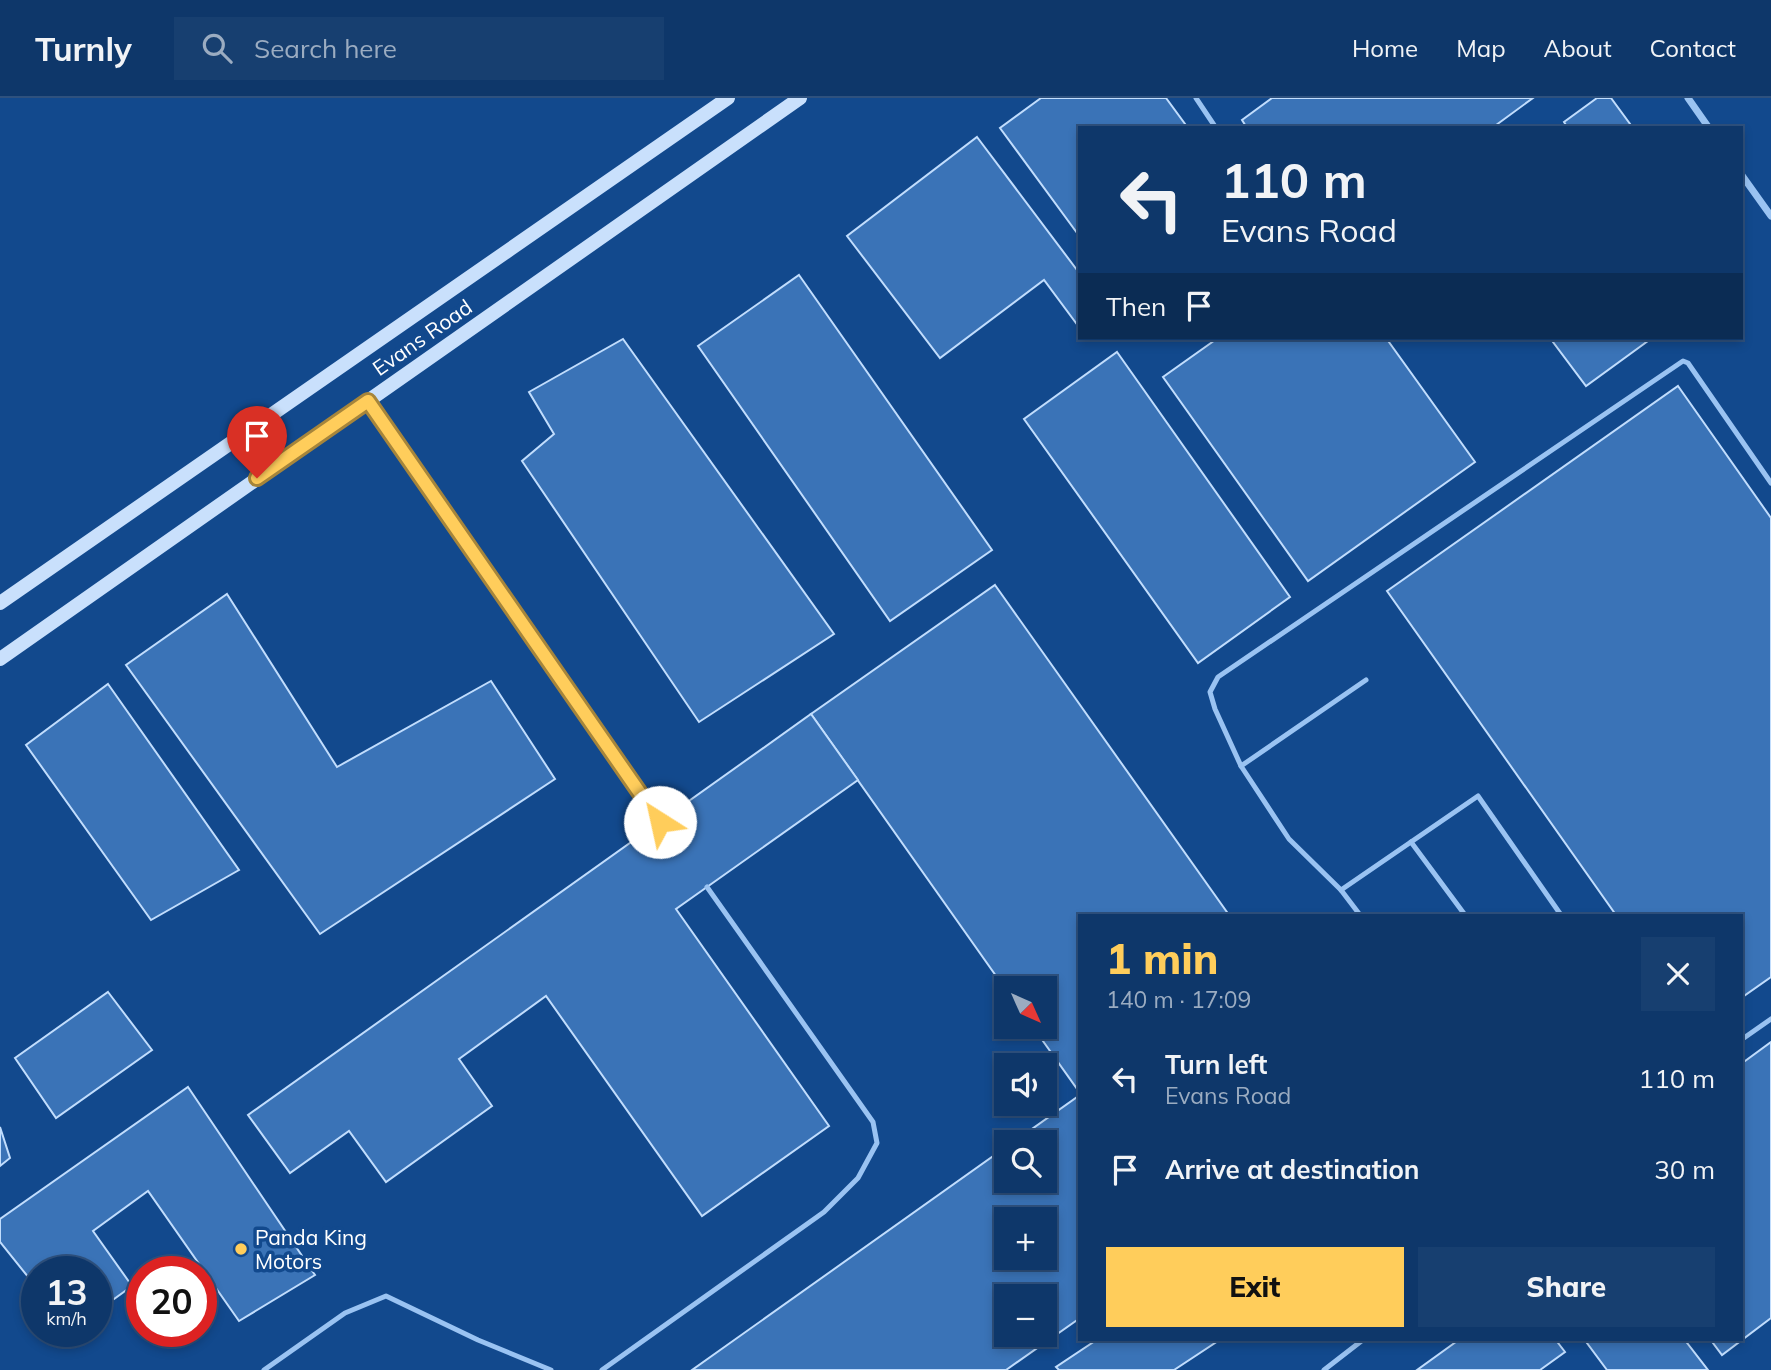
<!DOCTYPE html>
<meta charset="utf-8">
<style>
body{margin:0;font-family:Mulish,sans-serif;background:#173f70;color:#f1f3f6;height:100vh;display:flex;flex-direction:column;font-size:26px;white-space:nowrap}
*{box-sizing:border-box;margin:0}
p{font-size:23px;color:#9bacc1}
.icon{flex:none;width:38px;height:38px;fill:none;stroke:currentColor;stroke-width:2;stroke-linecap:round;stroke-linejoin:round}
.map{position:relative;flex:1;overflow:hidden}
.panel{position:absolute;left:1078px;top:816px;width:665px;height:427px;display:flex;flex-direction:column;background:#0e376a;border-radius:0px;box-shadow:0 4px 10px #0003,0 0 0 2px #2e517e}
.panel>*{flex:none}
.banner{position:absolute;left:1078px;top:28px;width:665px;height:214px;border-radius:0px;box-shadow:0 4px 10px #0003,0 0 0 2px #2e517e;background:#0e376a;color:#f1f3f6;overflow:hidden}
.needle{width:46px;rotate:135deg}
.tools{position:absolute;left:994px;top:878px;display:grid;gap:14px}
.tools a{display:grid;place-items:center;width:63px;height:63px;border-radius:0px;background:#0e376a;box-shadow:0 4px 10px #0003,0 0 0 2px #2e517e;font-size:35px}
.speed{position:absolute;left:21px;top:1158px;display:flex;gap:14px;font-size:35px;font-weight:700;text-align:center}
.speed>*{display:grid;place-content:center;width:91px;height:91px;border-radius:50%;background:#0e376a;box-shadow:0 4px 10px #0003,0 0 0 2px #2e517e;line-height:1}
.speed small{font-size:18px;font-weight:400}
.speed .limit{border:10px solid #d22;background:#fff;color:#111}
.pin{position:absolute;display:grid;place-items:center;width:60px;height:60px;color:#fff;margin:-72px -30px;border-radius:50% 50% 50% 0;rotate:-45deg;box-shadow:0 0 7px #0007}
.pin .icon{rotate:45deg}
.me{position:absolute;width:77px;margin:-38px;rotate:325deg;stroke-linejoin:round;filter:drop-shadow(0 0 5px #0008)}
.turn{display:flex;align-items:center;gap:24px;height:147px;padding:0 28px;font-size:32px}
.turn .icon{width:91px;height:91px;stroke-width:2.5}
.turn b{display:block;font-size:49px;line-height:60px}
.then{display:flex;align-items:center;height:66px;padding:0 28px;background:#0003;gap:14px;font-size:26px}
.round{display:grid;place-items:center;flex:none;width:74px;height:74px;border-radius:0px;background:#173f70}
.summary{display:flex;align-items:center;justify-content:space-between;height:119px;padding:0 28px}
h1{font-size:42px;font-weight:800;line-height:52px;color:#ffcd5b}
.button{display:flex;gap:14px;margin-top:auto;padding:14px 28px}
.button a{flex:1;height:80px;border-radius:0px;background:#ffcd5b;color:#111;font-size:28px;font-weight:800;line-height:80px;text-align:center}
.button a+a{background:#173f70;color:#f1f3f6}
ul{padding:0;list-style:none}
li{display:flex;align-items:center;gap:21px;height:91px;padding:0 28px}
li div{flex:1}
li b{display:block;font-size:26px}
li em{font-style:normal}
header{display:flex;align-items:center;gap:42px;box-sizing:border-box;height:98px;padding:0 35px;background:#0e376a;border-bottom:2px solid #2e517e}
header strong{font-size:33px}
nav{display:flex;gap:38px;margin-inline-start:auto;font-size:24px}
.search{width:490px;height:63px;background:#173f70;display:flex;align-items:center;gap:18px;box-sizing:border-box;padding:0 24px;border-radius:0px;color:#9bacc1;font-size:26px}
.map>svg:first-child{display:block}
.building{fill:#3a73b7;stroke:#c1ddfd;stroke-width:2;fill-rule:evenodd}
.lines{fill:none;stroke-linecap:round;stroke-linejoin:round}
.service{stroke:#9ac3f2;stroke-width:5}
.minor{stroke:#9ac3f2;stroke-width:7}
.secondary{stroke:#c9e0fc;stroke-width:14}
.route-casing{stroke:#a6853b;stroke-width:18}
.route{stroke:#ffcd5b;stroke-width:12}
.poi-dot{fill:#ffcd5b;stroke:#12498d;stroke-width:2.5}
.labels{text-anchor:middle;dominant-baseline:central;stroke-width:7;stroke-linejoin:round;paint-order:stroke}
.street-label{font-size:21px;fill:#fff;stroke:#12498d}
.poi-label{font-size:21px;fill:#fff;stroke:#12498d;text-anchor:start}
</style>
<header>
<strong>Turnly</strong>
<div class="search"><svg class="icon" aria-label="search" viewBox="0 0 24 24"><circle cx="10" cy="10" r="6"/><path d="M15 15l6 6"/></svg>Search here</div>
<nav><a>Home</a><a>Map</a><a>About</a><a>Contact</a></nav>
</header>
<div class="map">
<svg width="1771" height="1272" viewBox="0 0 1771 1272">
<rect width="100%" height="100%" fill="#12498d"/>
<g class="building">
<path d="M 1041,0 L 1166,0 L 1188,30 L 1080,30 L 1080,139 L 1000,30 Z"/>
<path d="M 1272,0 L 1533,0 L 1492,30 L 1247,30 L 1242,22 Z"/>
<path d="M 1597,0 L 1611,0 L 1633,30 L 1568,30 L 1564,24 Z"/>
<path d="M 977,39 L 1080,176 L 1080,221 L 1076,225 L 1044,182 L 940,260 L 847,138 Z"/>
<path d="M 799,177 L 992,452 L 890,523 L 698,248 Z"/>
<path d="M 1218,240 L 1386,240 L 1475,364 L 1308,483 L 1163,279 Z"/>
<path d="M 1550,240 L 1652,240 L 1586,288 Z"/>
<path d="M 623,241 L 834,536 L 699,624 L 522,363 L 554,336 L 529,294 Z"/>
<path d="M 1117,254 L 1290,499 L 1198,565 L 1024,321 Z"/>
<path d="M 1678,288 L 1771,420 L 1771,879 L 1741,900 L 1741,817 L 1616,817 L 1387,493 Z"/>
<path d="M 995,487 L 1229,817 L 1080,817 L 1080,995 L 1033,929 L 1045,929 L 1045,891 L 1006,892 L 811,616 Z"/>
<path d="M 227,496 L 337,669 L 491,583 L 555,681 L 320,836 L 126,567 Z"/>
<path d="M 108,586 L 239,772 L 151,822 L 26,647 Z"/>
<path d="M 811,616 L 858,682 L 676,811 L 829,1028 L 702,1118 L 546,898 L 459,961 L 492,1008 L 386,1084 L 349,1033 L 290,1075 L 248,1017 Z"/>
<path d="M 108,894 L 152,952 L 56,1020 L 15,960 Z"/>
<path d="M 1771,944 L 1771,1220 L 1722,1257 L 1710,1241 L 1741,1241 L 1741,966 Z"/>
<path d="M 188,989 L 315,1177 L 239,1223 L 148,1093 L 93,1133 L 132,1188 L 96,1214 L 96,1174 L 37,1174 L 37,1190 L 0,1144 L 0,1121 Z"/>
<path d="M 1080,997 L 1080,1220 L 1006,1272 L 692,1272 L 1006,1049 L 1006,1083 L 1045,1083 L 1045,1045 L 1012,1045 ZM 1006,1122 L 1045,1122 L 1045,1160 L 1006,1160 ZM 1006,1199 L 1045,1199 L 1045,1237 L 1006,1237 Z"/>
<path d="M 0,1029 L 10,1060 L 0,1068 Z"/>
<path d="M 1098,1241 L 1221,1241 L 1174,1272 L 1059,1272 L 1056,1269 Z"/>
<path d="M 1460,1241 L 1555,1241 L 1565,1254 L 1540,1272 L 1417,1272 Z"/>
<path d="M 1584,1241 L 1684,1241 L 1708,1272 L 1607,1272 Z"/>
</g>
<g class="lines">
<g class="service">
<path d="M 1196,0 L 1216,30"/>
<path d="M 369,305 L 660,724"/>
<path d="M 1241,668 L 1366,582"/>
<path d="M 1411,744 L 1465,817"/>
<path d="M 1341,792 L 1478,698 L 1561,817"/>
<path d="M 1360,817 L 1341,792 L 1289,741 L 1241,668 L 1215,611 L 1210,594 L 1218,579 L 1683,263 L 1688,265 L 1771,385"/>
<path d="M 1741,942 L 1771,921"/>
<path d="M 264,1272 L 345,1215 L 386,1198 L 478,1242 L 551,1272"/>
<path d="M 602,1272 L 824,1114 L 858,1080 L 877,1045 L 873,1024 L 707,789"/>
<path d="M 1324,1272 L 1364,1241"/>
</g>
<g class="minor">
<path d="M 1688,0 L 1709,30"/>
<path d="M 1741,76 L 1771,118"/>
</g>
<g class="secondary">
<path d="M 0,505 L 728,0"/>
<path d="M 0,561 L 800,0"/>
</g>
</g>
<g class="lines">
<g class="route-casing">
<path id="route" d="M 257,380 L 368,303 L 660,724"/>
</g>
<use href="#route" class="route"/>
</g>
<circle class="poi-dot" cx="241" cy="1151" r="7"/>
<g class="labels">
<g class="street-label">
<text transform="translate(422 239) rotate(-35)">Evans Road</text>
</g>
<g class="poi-label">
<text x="255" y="1139">Panda King<tspan x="255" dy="24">Motors</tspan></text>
</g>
</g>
</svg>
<div class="tools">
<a><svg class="needle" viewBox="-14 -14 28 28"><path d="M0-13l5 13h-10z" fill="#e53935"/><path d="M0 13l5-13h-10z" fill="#9bacc1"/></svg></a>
<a><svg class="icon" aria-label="sound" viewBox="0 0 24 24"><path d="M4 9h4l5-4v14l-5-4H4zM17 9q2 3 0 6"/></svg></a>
<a><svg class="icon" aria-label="search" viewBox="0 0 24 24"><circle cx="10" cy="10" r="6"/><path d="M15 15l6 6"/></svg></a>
<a>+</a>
<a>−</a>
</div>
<div class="speed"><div>13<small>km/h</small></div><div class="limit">20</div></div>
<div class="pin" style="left:257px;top:380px;background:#d93025"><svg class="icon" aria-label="arrive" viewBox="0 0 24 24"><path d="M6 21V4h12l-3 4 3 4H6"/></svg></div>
<svg class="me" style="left:660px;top:724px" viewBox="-20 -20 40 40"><circle r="19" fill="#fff"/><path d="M0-13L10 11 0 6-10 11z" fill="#ffcd5b"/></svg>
<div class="banner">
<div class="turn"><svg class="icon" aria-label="left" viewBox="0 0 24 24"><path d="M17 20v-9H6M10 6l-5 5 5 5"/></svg><div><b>110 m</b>Evans Road</div></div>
<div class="then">Then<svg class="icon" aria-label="arrive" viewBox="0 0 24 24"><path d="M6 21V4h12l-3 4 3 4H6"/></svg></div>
</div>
<section class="panel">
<div class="summary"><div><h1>1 min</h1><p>140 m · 17:09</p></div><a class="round"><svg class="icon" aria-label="close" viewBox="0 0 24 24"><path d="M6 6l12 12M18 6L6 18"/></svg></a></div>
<ul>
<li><svg class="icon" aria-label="left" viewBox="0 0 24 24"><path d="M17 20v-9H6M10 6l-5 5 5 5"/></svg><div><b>Turn left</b><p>Evans Road</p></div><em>110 m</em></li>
<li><svg class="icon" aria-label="arrive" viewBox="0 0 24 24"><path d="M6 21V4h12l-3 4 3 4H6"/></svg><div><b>Arrive at destination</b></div><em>30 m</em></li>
</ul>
<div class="button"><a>Exit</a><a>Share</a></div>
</section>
</div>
